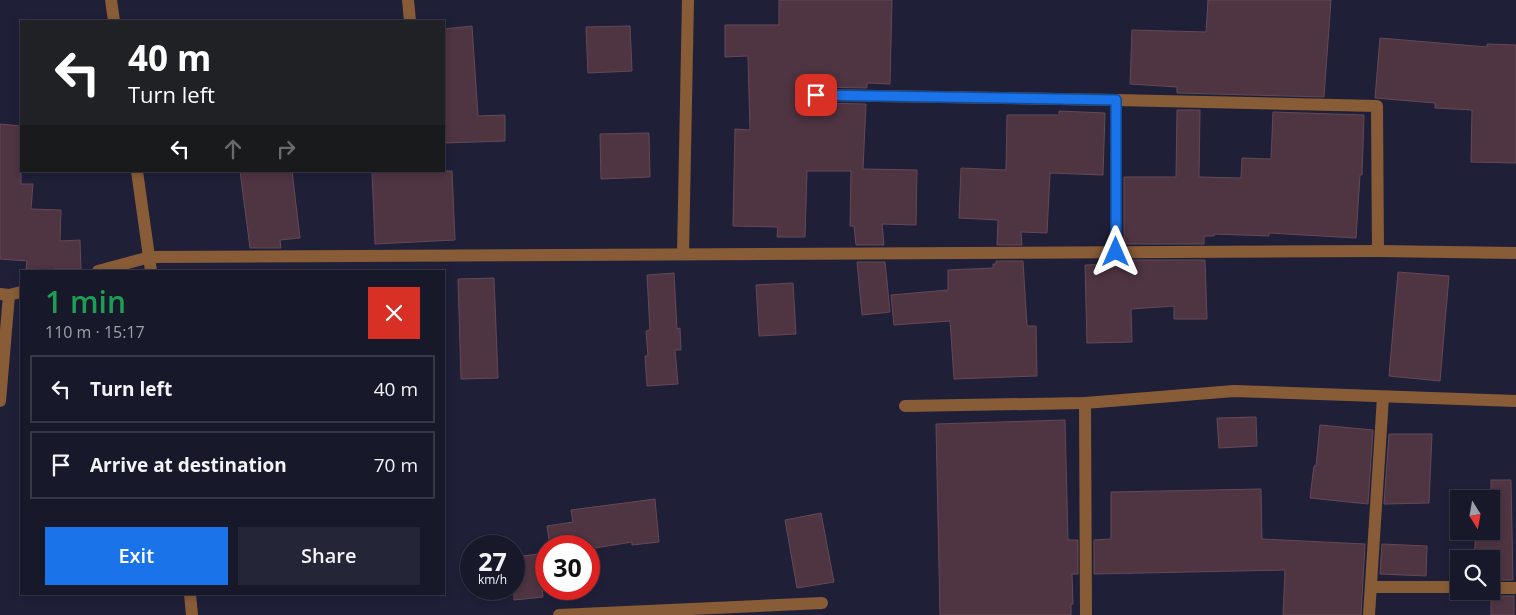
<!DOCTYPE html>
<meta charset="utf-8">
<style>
body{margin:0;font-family:"Open Sans",sans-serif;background:#242536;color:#f1f3f6;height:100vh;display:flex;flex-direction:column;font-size:19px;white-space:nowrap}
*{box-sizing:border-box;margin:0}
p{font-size:16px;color:#9ea0a8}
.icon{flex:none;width:28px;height:28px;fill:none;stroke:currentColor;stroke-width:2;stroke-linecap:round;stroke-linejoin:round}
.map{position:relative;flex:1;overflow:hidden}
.side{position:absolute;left:20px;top:270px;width:425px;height:325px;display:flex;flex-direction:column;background:#17182a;border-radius:0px;box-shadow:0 2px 8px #0003,0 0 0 1px #363747}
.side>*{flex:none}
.banner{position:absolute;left:20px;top:20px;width:425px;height:152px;border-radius:0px;box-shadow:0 2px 8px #0003,0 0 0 1px #363747;background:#202124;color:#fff;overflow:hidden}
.needle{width:32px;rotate:169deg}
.tools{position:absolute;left:1450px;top:490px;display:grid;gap:10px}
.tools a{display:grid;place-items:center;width:50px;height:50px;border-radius:0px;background:#17182a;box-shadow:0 2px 8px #0003,0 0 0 1px #363747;font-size:25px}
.speed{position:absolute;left:460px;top:535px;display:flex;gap:10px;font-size:25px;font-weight:700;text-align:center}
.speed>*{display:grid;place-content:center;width:65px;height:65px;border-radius:50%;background:#17182a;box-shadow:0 2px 8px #0003,0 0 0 1px #363747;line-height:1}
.speed small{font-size:12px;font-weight:400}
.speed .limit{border:8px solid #d22;background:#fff;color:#111}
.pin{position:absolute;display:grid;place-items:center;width:42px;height:42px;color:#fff;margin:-21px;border-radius:10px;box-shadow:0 2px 8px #0006}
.me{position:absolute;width:55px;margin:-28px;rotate:0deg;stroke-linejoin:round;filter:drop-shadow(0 0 4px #0008)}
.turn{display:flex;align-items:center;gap:18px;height:105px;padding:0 25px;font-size:22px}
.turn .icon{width:65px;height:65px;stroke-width:2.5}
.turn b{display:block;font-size:35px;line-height:42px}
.lanes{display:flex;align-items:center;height:48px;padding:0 25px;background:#0003;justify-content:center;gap:25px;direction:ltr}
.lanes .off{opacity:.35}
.round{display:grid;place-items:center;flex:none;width:52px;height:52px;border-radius:0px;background:#242536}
.head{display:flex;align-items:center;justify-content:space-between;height:85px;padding:0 25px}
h1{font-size:30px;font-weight:600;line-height:38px;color:#1e9e55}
.cta{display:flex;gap:10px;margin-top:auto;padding:10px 25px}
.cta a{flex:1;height:58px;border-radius:0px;background:#1a73e8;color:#fff;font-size:20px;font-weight:600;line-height:58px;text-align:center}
.cta a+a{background:#242536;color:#f1f3f6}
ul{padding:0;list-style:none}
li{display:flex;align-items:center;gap:15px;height:68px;margin:0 10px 8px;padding:0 15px;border:2px solid #363747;border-radius:0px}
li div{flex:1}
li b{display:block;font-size:19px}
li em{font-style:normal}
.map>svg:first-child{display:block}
.building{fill:#4f3442;stroke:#654857}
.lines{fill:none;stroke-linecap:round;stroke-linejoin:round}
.minor{stroke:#885c37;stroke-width:12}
.route-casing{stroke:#114b97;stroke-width:12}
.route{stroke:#1a73e8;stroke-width:9}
</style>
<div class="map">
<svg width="1516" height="615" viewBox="0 0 1516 615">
<rect width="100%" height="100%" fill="#1f2038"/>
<g class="building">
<path d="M 779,0 L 892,0 L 890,84 L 867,83 L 867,88 L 816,87 L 812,88 L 808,94 L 809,99 L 815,103 L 866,104 L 863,169 L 917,170 L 916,225 L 882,224 L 884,245 L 856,245 L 854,226 L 850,226 L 851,171 L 807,171 L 805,237 L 777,237 L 778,227 L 733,226 L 735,129 L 750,130 L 748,56 L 725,57 L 725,25 L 779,25 Z"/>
<path d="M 1208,0 L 1331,0 L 1324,97 L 1177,93 L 1177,87 L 1130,84 L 1132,30 L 1206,32 Z"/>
<path d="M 472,26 L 478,116 L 505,115 L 505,141 L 444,143 L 444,29 Z"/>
<path d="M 630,26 L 632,71 L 588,73 L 586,27 Z"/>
<path d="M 1380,38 L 1487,47 L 1487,44 L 1516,45 L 1516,163 L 1471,162 L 1472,110 L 1435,108 L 1435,103 L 1375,98 Z"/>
<path d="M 1177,110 L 1200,110 L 1199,177 L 1241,178 L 1242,158 L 1271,159 L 1273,112 L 1364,115 L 1362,175 L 1360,175 L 1356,238 L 1269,233 L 1269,236 L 1214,234 L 1214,236 L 1204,236 L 1204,244 L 1124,244 L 1124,177 L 1176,177 Z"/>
<path d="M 1059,111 L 1105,113 L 1103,175 L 1050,173 L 1047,233 L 1021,232 L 1022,245 L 997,245 L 998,220 L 959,218 L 961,168 L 1006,170 L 1007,115 L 1059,115 Z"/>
<path d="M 0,124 L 21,126 L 21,184 L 33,184 L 31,209 L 61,210 L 60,241 L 80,240 L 81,269 L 54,269 L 54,270 L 26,269 L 27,261 L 0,259 Z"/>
<path d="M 649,133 L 650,177 L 601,179 L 600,134 Z"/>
<path d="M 240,171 L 292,171 L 300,238 L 280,240 L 281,248 L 250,248 Z"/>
<path d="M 372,171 L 452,171 L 455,240 L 375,244 Z"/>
<path d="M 1119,260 L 1205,260 L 1207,319 L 1174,319 L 1174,306 L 1131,309 L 1132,342 L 1087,343 L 1085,265 L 1119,264 Z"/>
<path d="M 996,261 L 1023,261 L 1027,326 L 1036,326 L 1037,376 L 954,379 L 950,321 L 894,325 L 891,295 L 948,290 L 948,270 L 993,268 L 993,264 L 996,264 Z"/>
<path d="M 857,262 L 885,262 L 890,312 L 862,315 Z"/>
<path d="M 1398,272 L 1449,276 L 1440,381 L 1389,376 Z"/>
<path d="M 674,273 L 677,329 L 680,328 L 681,350 L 675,350 L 678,384 L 647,386 L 645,356 L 648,356 L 646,331 L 650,330 L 647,275 Z"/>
<path d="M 494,278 L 498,378 L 461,379 L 458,279 Z"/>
<path d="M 793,283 L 796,334 L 759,336 L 756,285 Z"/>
<path d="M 1256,417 L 1257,446 L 1219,448 L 1217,418 Z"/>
<path d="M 1065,420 L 1068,540 L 1078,540 L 1078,574 L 1072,574 L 1073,604 L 1071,604 L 1071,615 L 940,615 L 936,424 Z"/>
<path d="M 1320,425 L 1373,430 L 1368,504 L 1310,498 L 1314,466 L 1316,466 Z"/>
<path d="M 1389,434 L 1432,434 L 1429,503 L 1384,504 Z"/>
<path d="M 1491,480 L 1511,480 L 1513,580 L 1491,580 L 1491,559 L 1474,559 L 1476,531 L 1491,531 Z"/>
<path d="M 1261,489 L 1262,539 L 1365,544 L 1361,615 L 1283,615 L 1285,570 L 1094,574 L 1094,540 L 1111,539 L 1111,492 Z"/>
<path d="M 655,499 L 659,542 L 632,545 L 632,542 L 589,549 L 589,546 L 550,546 L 547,526 L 573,522 L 571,510 Z"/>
<path d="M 821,513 L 834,582 L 797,588 L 785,520 Z"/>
<path d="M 1382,544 L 1427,546 L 1426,576 L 1380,574 Z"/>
<path d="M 539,554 L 543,597 L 514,600 L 514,557 Z"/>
<rect x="1491" y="596" width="23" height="19"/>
</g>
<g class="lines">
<g class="minor">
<path d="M 111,0 L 114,21"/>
<path d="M 408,0 L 410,21"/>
<path d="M 816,95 L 1116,100 L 1377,106 L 1378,251"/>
<path d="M 1116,100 L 1116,252"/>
<path d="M 137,171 L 151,271"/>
<path d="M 683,254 L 688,0"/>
<path d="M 98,271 L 150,257 L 1378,251 L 1516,253"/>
<path d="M 0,294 L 9,295 L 21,292"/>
<path d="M 0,401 L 9,295"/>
<path d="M 1085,403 L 1086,615"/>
<path d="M 905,406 L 1085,403 L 1234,391 L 1516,401"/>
<path d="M 1371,587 L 1459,587"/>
<path d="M 1491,588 L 1516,588"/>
<path d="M 190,594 L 192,615"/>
<path d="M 559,615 L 822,603"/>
<path d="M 1369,615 L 1383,397"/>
</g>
</g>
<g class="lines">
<g class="route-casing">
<path id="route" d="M 816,95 L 1116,100 L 1116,252"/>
</g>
<use href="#route" class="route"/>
</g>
</svg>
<div class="tools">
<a><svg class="needle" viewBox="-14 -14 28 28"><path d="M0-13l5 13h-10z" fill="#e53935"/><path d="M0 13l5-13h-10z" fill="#9ea0a8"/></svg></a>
<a><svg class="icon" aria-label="search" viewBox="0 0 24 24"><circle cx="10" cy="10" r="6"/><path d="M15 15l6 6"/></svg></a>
</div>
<div class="speed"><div>27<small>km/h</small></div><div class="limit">30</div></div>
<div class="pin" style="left:816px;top:95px;background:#d93025"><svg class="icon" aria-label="arrive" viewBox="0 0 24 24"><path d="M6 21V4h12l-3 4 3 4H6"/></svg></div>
<svg class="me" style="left:1116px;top:252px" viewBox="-20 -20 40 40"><path d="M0-17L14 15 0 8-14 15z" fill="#1a73e8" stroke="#fff" stroke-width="4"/></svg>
<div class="banner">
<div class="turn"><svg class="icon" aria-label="left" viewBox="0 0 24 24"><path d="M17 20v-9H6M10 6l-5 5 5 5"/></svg><div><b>40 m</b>Turn left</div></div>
<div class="lanes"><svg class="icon" aria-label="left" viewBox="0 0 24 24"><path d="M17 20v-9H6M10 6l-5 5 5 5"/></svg><svg class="icon off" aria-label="ahead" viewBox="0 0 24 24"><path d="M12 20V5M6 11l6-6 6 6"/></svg><svg class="icon off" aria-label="right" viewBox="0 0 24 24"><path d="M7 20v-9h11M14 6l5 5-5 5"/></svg></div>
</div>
<section class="side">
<div class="head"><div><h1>1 min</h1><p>110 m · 15:17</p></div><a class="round" style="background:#d93025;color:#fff"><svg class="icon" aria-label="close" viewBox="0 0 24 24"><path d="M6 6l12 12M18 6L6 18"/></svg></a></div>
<ul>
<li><svg class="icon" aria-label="left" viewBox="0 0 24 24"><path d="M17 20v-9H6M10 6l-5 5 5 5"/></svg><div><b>Turn left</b></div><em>40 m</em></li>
<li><svg class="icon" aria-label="arrive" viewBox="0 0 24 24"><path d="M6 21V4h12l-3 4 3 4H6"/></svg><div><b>Arrive at destination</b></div><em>70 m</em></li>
</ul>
<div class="cta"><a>Exit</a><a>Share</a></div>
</section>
</div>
